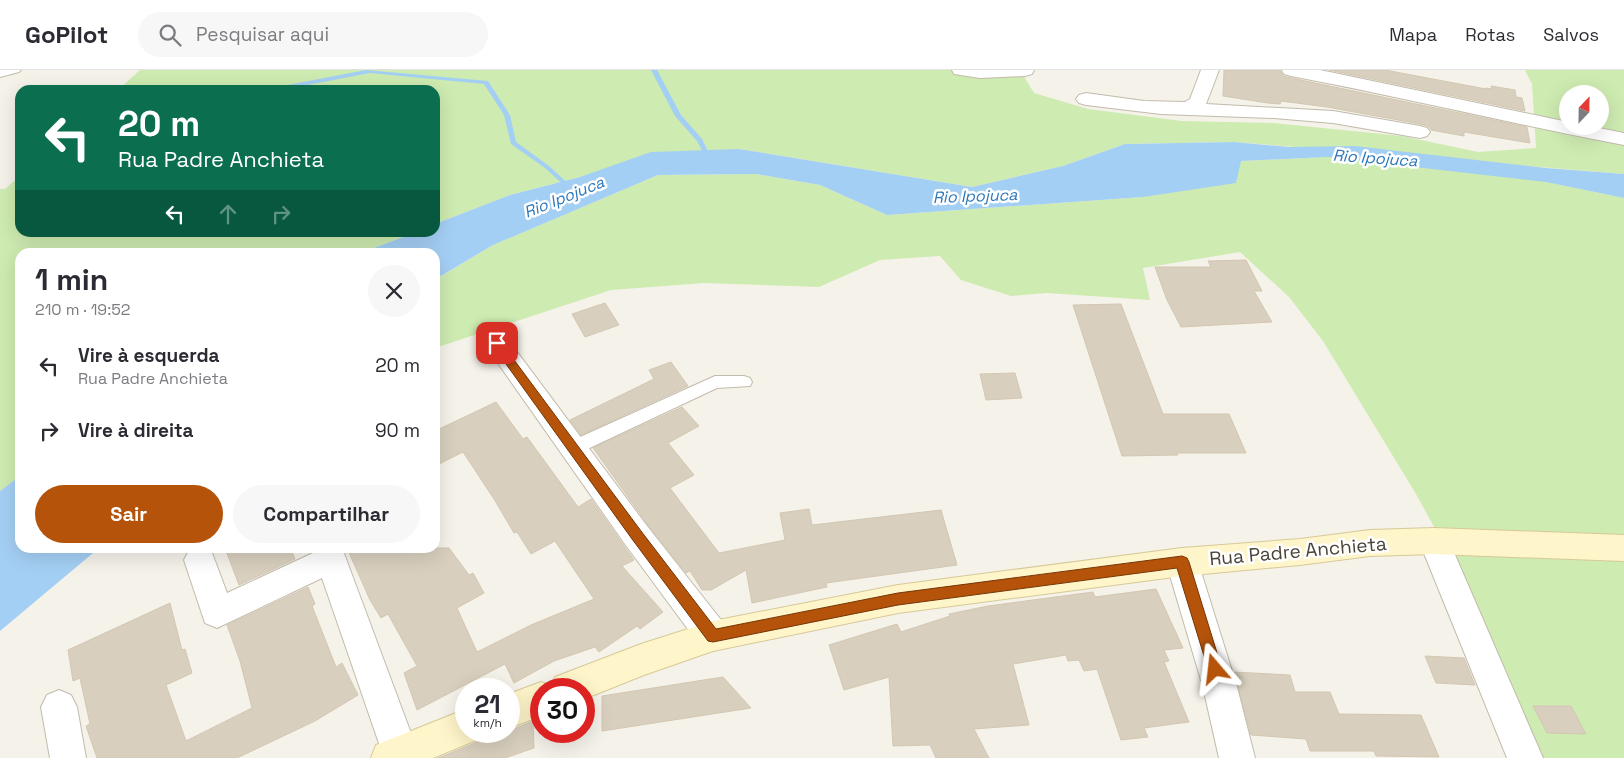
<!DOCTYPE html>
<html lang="pt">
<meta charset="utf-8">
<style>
body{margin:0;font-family:"Space Grotesk",sans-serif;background:#f7f7f7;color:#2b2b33;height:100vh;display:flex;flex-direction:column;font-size:19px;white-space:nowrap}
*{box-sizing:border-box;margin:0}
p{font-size:16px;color:#7c7c81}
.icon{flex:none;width:28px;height:28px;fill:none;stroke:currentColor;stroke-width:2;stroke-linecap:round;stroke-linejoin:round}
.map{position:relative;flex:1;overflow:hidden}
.sheet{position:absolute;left:15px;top:178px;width:425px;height:305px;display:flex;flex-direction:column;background:#fff;border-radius:15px;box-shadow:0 5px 20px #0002}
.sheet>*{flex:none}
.guide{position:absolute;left:15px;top:15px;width:425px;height:152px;border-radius:15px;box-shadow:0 5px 20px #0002;background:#0b6e4f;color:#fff;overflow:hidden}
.needle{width:32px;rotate:22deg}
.fabs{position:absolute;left:1559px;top:15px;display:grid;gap:10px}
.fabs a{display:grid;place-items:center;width:50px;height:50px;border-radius:50%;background:#fff;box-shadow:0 5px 20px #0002;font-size:25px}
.speed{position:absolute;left:455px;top:608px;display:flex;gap:10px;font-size:25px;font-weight:700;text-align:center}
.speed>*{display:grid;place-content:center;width:65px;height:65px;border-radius:50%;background:#fff;box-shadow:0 5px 20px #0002;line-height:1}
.speed small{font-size:12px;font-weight:400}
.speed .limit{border:8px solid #d22;background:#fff;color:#111}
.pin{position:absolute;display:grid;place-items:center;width:42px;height:42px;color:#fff;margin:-21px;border-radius:10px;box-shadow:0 2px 8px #0006}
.me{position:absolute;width:55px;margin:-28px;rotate:343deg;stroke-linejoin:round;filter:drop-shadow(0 0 4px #0008)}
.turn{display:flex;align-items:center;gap:18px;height:105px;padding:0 20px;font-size:22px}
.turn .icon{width:65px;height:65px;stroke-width:2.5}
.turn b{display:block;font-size:35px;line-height:42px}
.lanes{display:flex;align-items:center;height:48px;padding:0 20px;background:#0003;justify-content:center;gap:25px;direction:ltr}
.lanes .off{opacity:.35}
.round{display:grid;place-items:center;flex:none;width:52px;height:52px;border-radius:26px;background:#f7f7f7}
.summary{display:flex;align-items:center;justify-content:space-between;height:85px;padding:0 20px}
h1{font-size:30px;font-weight:800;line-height:38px}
.primary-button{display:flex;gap:10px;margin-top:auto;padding:10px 20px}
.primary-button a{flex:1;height:58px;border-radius:30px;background:#b45309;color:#fff;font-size:20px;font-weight:800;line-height:58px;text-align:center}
.primary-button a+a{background:#f7f7f7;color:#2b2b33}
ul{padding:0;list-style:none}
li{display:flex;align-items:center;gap:15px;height:65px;padding:0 20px}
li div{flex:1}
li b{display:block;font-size:19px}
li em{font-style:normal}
header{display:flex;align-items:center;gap:30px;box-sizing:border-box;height:70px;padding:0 25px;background:#fff;border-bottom:1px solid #e1e1e2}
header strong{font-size:24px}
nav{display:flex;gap:28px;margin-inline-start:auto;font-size:18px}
.search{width:350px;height:45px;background:#f7f7f7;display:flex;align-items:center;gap:12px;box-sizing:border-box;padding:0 18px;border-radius:28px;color:#7c7c81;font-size:19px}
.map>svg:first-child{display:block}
.green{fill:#ceebb1;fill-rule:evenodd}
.water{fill:#a4cff4}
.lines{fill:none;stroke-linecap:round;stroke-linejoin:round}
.stream{fill:#a4cff4;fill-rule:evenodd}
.building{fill:#d8cfbe;stroke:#d3c7b1}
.lane-casing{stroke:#c2bbab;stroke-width:2}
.street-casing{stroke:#c2bbab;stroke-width:2}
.secondary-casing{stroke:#d7c998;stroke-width:2}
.lane{fill:#fff;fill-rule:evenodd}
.street{fill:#fff;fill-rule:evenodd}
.secondary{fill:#fff5ca;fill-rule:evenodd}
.route{fill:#b45309;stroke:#753606}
.labels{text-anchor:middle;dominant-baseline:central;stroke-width:5;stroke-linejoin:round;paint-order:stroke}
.far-water-label{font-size:16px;font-style:italic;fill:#2a77bc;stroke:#fff}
.street-label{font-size:19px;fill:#4a4337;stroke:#fff}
</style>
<header>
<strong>GoPilot</strong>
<div class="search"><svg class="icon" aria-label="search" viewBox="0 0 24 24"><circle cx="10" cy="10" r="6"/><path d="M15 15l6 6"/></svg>Pesquisar aqui</div>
<nav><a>Mapa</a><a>Rotas</a><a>Salvos</a></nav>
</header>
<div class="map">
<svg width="1624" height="688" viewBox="0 0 1624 688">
<rect width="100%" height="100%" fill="#f5f2ea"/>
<g class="green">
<path d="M 140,0 L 1020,0 L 1034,23 L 1088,39 L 1182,51 L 1273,53 L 1402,66 L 1478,82 L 1536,78 L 1532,14 L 1525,0 L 1624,0 L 1624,104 L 1234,72 L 1125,74 L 1063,96 L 972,117 L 739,79 L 580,107 L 510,125 L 435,154 L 435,20 L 118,20 ZM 1568,24 L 1600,24 L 1600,56 L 1568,56 Z"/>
<path d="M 1327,87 L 1533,109 L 1624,128 L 1624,688 L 1540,688 L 1454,493 L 1416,424 L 1323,271 L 1289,227 L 1240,182 L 1143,198 L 1150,230 L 1047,223 L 1011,226 L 961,210 L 940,186 L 880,190 L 819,217 L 704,213 L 611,220 L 435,278 L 435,210 L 493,175 L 658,105 L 756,104 L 820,115 L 887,145 L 1143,127 L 1241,91 Z"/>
<path d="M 20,106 L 20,162 L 414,163 L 363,182 L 20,182 L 20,406 L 0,421 L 0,119 L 5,119 Z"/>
</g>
<g class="water">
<path d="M 1234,72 L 1289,77 L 1355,76 L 1546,98 L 1624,104 L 1624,128 L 1546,112 L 1327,87 L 1241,91 L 1236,113 L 1143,127 L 887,145 L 820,115 L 756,104 L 658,105 L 493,175 L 441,206 L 435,206 L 435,182 L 363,182 L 414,163 L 435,162 L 435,154 L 510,125 L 580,107 L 651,82 L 739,79 L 972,117 L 1063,96 L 1125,74 Z"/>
<path d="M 20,406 L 20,478 L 99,478 L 0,561 L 0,421 Z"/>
</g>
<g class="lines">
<g class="stream">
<path d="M 366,0 L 488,11 L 510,45 L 516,72 L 549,96 L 573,118 L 570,120 L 568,119 L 545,98 L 511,74 L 504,45 L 484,14 L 370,3 L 281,20 L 269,20 L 272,18 Z"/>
<path d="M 651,0 L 657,0 L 681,45 L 702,69 L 713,91 L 712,92 L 708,92 L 697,71 L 675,46 Z"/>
</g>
</g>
<g class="building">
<path d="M 1224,0 L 1280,0 L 1283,6 L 1291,8 L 1527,57 L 1530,73 L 1464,62 L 1464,66 L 1431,60 L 1428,56 L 1420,54 L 1327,37 L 1281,31 L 1280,34 L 1268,33 L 1223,26 Z"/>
<path d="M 1329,0 L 1385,0 L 1486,19 L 1486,18 L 1492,19 L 1491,16 L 1515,20 L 1516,27 L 1522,28 L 1525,41 Z"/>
<path d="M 1246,190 L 1262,221 L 1254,221 L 1272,252 L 1181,257 L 1167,230 L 1155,197 L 1211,197 L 1208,191 Z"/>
<path d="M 605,233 L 619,255 L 585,267 L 572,244 Z"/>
<path d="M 1121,234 L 1163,344 L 1229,344 L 1246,383 L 1177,383 L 1178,385 L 1122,386 L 1073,235 Z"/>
<path d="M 671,292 L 688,316 L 581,365 L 570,350 L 654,309 L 649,300 Z"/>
<path d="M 1015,303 L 1022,328 L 986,330 L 980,304 Z"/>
<path d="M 496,332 L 523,369 L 527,367 L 578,437 L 591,429 L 634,490 L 622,496 L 663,542 L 640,559 L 637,556 L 599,582 L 595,577 L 554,591 L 514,613 L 505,594 L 417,640 L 404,603 L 417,596 L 388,544 L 381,548 L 370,530 L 347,478 L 449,478 L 469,505 L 473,503 L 484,523 L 457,538 L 477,582 L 531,555 L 594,529 L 555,471 L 531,484 L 517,462 L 514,463 L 494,429 L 463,382 L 435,396 L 435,361 Z"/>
<path d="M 682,337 L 699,356 L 668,373 L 694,405 L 670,418 L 719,483 L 785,470 L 780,443 L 809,439 L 812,455 L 941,440 L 957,495 L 826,513 L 827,517 L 752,533 L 746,500 L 711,520 L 702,520 L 690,501 L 686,503 L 648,455 L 593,378 Z"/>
<path d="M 225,478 L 290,478 L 295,489 L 239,515 Z"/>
<path d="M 308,517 L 315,534 L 312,536 L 336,597 L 342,593 L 358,625 L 315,651 L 237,688 L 97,688 L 86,656 L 90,654 L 80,608 L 73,611 L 68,580 L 170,533 L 182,580 L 185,579 L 192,603 L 166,615 L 186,671 L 252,638 L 240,591 L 227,555 Z"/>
<path d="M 1156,519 L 1183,578 L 1164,580 L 1169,591 L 1164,592 L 1189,652 L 1144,658 L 1148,667 L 1121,670 L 1097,599 L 1084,601 L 1079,590 L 1068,591 L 1066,585 L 1013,594 L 1029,655 L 974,659 L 989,688 L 936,688 L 930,675 L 893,676 L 889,607 L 844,620 L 829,575 L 897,554 L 901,562 L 950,546 L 949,544 L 988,536 L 1093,522 L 1095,527 Z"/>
<path d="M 1425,586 L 1464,588 L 1475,615 L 1436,613 Z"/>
<path d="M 1234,602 L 1290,605 L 1295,622 L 1330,622 L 1339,644 L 1421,645 L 1439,687 L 1376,686 L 1374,681 L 1310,681 L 1306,669 L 1251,665 Z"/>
<path d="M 723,607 L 751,638 L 602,661 L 602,626 Z"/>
<path d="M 1533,636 L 1571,636 L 1586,664 L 1547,663 Z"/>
<path d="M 533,651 L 534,678 L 505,688 L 438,688 L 480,671 L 482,665 L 496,661 L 509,661 Z"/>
</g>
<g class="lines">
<g class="lane-casing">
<g id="lane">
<path d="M 0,0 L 21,0 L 19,2 L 0,7 Z"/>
<path d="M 715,306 L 744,306 L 750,308 L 752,312 L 750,316 L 717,318 L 579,383 L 573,385 L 567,383 L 564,378 L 567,373 Z"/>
</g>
</g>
<g class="street-casing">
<g id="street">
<path d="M 952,0 L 1034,0 L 1032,4 L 1025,6 L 980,8 L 954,4 Z"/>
<path d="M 1201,0 L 1219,0 L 1206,34 L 1333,41 L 1420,56 L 1427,58 L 1430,62 L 1427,66 L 1420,68 L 1333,53 L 1274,48 L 1161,44 L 1086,35 L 1079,33 L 1076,29 L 1079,25 L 1086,23 L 1144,31 L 1185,32 L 1190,29 Z"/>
<path d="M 1282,0 L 1320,0 L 1568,52 L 1568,56 L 1589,56 L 1624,63 L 1624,75 C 1513,54 1402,27 1291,6 L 1284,4 Z"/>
<path d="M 497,264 L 506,267 L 647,456 L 725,555 L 730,566 L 725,577 L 713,581 L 701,577 L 625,474 L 488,279 L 484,273 L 488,267 Z"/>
<path d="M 1434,458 L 1445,462 L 1449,471 L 1543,688 L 1507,688 L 1419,471 L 1423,462 Z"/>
<path d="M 197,478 L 211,480 L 227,523 L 313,483 L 312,478 L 342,478 L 418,682 L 416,688 L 384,688 L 322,508 L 217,558 L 205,553 L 184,490 L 189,480 Z"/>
<path d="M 1182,478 L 1193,482 L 1198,492 L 1237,617 L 1255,688 L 1219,688 L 1203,617 L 1166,492 L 1171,482 Z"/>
<path d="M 59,620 L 71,625 L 77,637 L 86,688 L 50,688 L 41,637 L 47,625 Z"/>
</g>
</g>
<g class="secondary-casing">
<g id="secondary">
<path d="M 1434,458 L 1624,465 L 1624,491 L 1434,484 L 1370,486 L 1300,495 L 1182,506 L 898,543 L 713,581 L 644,605 L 584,629 L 584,619 L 541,619 L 541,646 L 509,658 L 509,624 L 541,612 L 551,616 L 555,607 L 641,574 L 713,551 L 898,515 L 1182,478 L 1300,469 L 1370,460 Z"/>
<path d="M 466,639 L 466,661 L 482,661 L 479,669 L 433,688 L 371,688 L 376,675 Z"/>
</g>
</g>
<use href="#lane" class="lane"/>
<use href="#street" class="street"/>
<use href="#secondary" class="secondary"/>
</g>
<path class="route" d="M 497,270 L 500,271 L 641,461 L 716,559 L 898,523 L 1182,486 L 1187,488 L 1189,492 L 1222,599 L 1220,603 L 1215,605 L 1210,603 L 1208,599 L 1177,498 L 898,535 L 713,572 L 708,571 L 632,469 L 493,276 L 491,273 L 493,271 Z"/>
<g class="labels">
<g class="far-water-label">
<text transform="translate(1375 88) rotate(4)">Rio Ipojuca</text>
<text transform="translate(975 126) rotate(-2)">Rio Ipojuca</text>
<text transform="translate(564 127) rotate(-22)">Rio Ipojuca</text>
</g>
<g class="street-label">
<text transform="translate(1298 481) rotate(-5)">Rua Padre Anchieta</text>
</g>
</g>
</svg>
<div class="fabs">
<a><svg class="needle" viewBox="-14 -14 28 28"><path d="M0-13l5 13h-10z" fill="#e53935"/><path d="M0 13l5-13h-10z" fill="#7c7c81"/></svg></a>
</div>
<div class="speed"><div>21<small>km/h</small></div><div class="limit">30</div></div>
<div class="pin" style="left:497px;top:273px;background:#d93025"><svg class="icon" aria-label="arrive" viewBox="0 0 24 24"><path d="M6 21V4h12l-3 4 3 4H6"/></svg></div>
<svg class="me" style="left:1215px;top:599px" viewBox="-20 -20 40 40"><path d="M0-17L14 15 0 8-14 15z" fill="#b45309" stroke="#fff" stroke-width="4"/></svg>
<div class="guide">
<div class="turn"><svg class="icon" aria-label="left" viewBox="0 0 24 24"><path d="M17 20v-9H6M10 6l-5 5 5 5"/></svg><div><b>20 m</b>Rua Padre Anchieta</div></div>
<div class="lanes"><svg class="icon" aria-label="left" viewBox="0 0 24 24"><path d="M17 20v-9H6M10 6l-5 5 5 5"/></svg><svg class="icon off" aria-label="ahead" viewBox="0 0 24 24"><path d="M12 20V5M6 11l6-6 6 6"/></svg><svg class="icon off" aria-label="right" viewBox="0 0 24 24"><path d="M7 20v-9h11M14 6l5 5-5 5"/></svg></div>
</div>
<section class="sheet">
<div class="summary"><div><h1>1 min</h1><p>210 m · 19:52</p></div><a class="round"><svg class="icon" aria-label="close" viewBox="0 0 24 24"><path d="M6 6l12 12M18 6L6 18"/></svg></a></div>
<ul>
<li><svg class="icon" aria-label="left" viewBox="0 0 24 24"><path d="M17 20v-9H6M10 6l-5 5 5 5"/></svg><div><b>Vire à esquerda</b><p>Rua Padre Anchieta</p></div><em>20 m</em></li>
<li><svg class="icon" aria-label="right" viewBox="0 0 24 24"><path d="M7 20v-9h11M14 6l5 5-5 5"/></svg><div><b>Vire à direita</b></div><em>90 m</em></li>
</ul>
<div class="primary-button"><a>Sair</a><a>Compartilhar</a></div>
</section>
</div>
